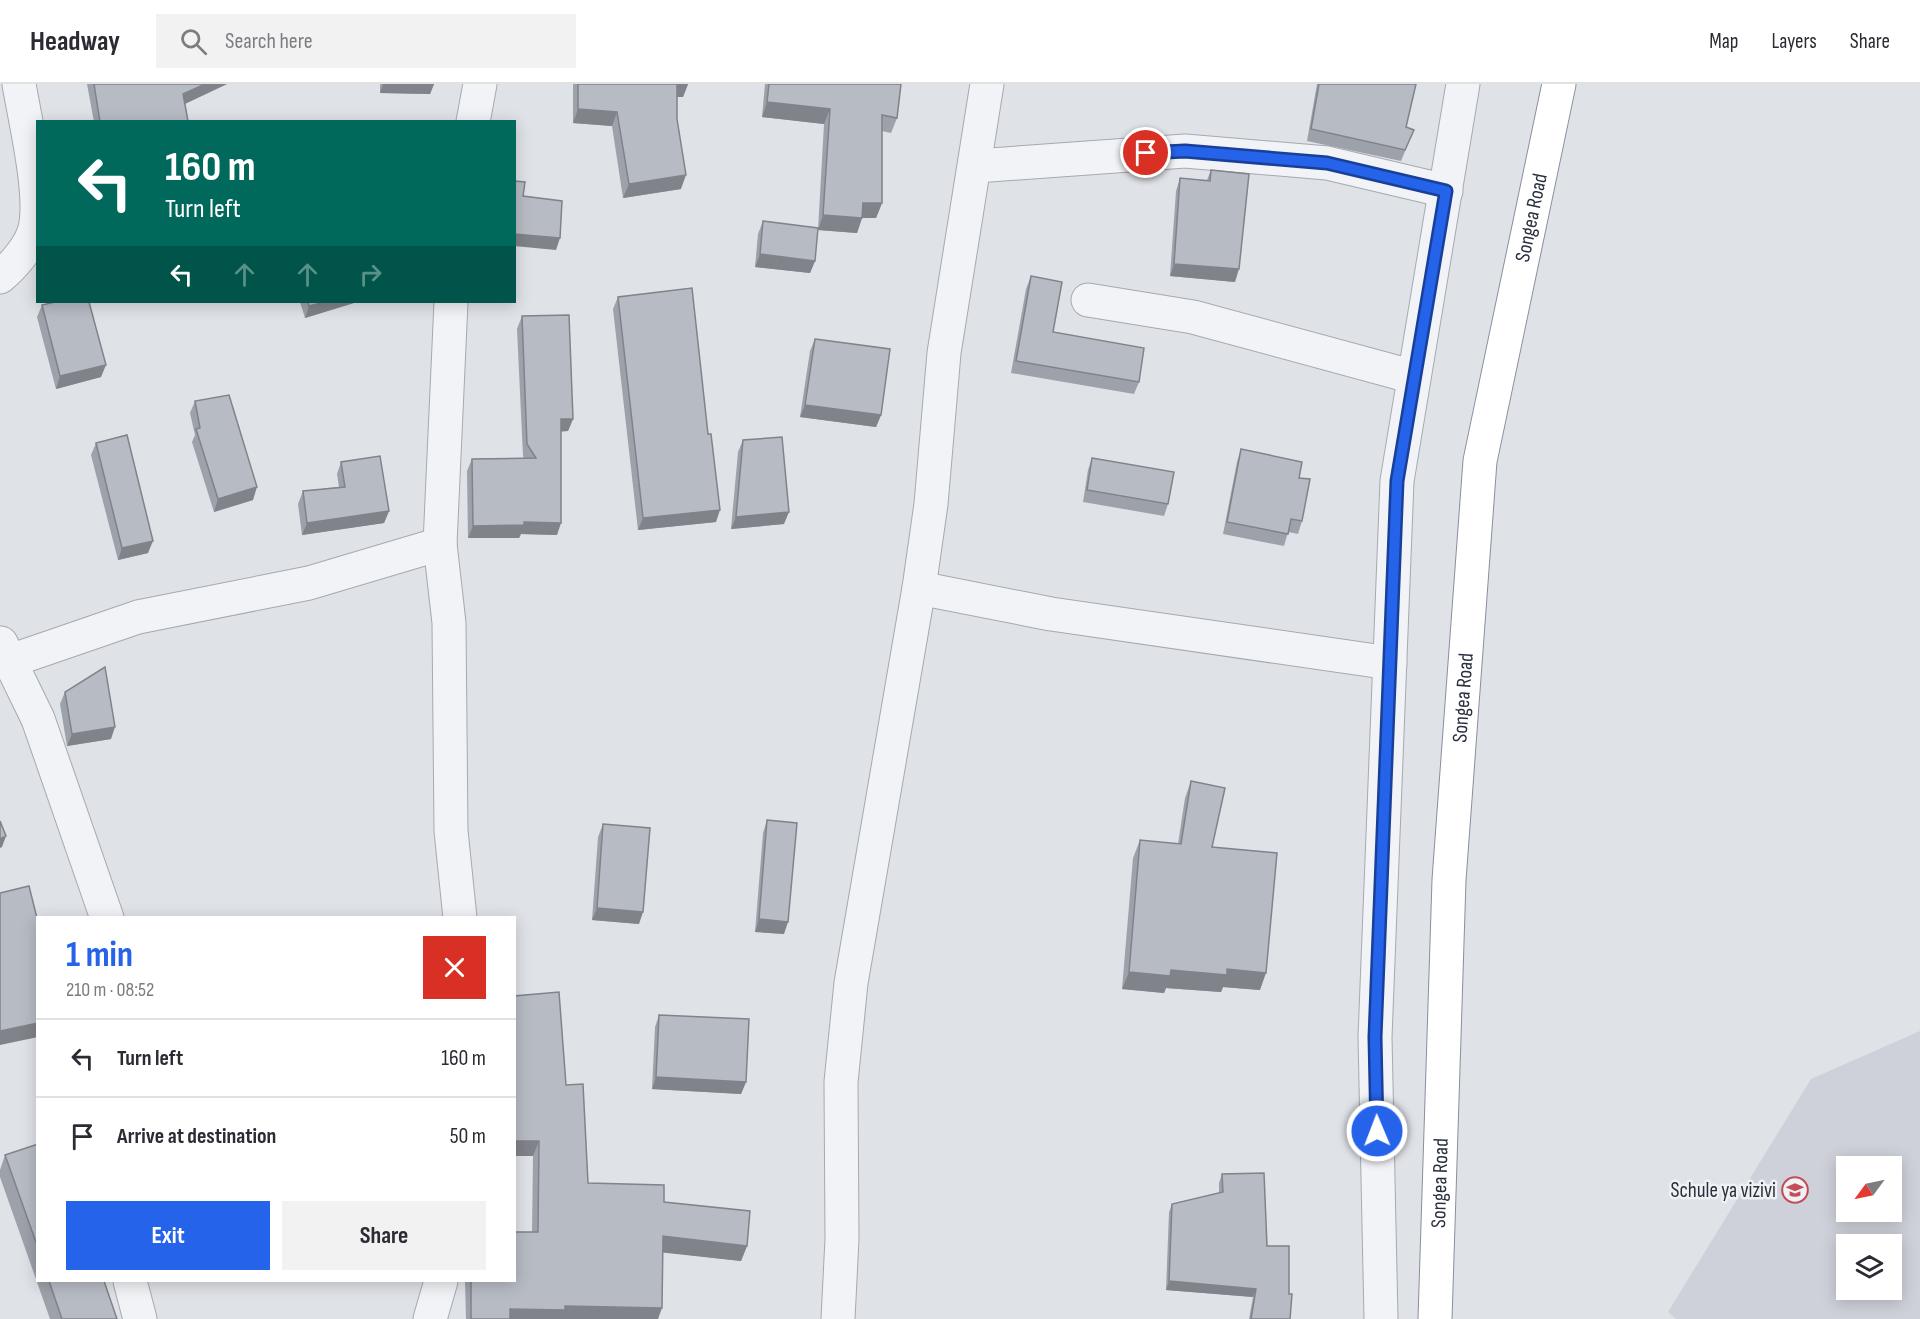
<!DOCTYPE html>
<meta charset="utf-8">
<style>
body{margin:0;font-family:"Sofia Sans Condensed",sans-serif;background:#f2f2f3;color:#2b2b33;height:100vh;display:flex;flex-direction:column;font-size:22px;white-space:nowrap}
*{box-sizing:border-box;margin:0}
p{font-size:20px;color:#7c7c81}
.icon{flex:none;width:33px;height:33px;fill:none;stroke:currentColor;stroke-width:2;stroke-linecap:round;stroke-linejoin:round}
.map{position:relative;flex:1;overflow:hidden}
.sheet{position:absolute;left:36px;top:832px;width:480px;height:366px;display:flex;flex-direction:column;background:#fff;border-radius:0px;box-shadow:0 3px 15px #0003}
.sheet>*{flex:none}
.guide{position:absolute;left:36px;top:36px;width:480px;height:183px;border-radius:0px;box-shadow:0 3px 15px #0003;background:#00695c;color:#fff;overflow:hidden}
.needle{width:39px;rotate:237deg}
.fabs{position:absolute;left:1836px;top:1072px;display:grid;gap:12px}
.fabs a{display:grid;place-items:center;width:66px;height:66px;border-radius:0px;background:#fff;box-shadow:0 3px 15px #0003;font-size:30px}
.pin{position:absolute;display:grid;place-items:center;width:51px;height:51px;color:#fff;margin:-26px;border:3px solid #fff;border-radius:50%;box-shadow:0 2px 6px #0007}
.me{position:absolute;width:66px;margin:-33px;rotate:359deg;stroke-linejoin:round;filter:drop-shadow(0 0 4px #0008)}
.turn{display:flex;align-items:center;gap:21px;height:126px;padding:0 30px;font-size:27px}
.turn .icon{width:78px;height:78px;stroke-width:2.5}
.turn b{display:block;font-size:42px;line-height:51px}
.lanes{display:flex;align-items:center;height:57px;padding:0 30px;background:#0003;justify-content:center;gap:30px;direction:ltr}
.lanes .off{opacity:.35}
.round{display:grid;place-items:center;flex:none;width:63px;height:63px;border-radius:0px;background:#f2f2f3}
.overview{display:flex;align-items:center;justify-content:space-between;height:102px;padding:0 30px}
h1{font-size:36px;font-weight:700;line-height:45px;color:#2563eb}
.action{display:flex;gap:12px;margin-top:auto;padding:12px 30px}
.action a{flex:1;height:69px;border-radius:0px;background:#2563eb;color:#fff;font-size:24px;font-weight:700;line-height:69px;text-align:center}
.action a+a{background:#f2f2f3;color:#2b2b33}
ul{padding:0;list-style:none}
li{display:flex;align-items:center;gap:18px;height:78px;padding:0 30px;border-top:2px solid #e1e1e2}
li div{flex:1}
li b{display:block;font-size:22px}
li em{font-style:normal}
header{display:flex;align-items:center;gap:36px;box-sizing:border-box;height:84px;padding:0 30px;background:#fff;border-bottom:2px solid #e1e1e2}
header strong{font-size:28px}
nav{display:flex;gap:33px;margin-inline-start:auto;font-size:21px}
.search{width:420px;height:54px;background:#f2f2f3;display:flex;align-items:center;gap:15px;box-sizing:border-box;padding:0 21px;border-radius:0px;color:#7c7c81;font-size:22px}
.map>svg:first-child{display:block}
.built{fill:#ced1d9;fill-rule:evenodd}
.lines{fill:none;stroke-linecap:round;stroke-linejoin:round}
.minor-casing{stroke:#a5a9b1;stroke-width:35}
.highway-casing{stroke:#888f9d;stroke-width:35}
.minor{stroke:#f2f3f6;stroke-width:33}
.highway{stroke:#fff;stroke-width:33}
.wall{fill:#9da1a9}
.shaded-wall{fill:#808389}
.building{fill:#b7bbc4;stroke:#808389;stroke-width:1.5}
.route-casing{stroke:#184099;stroke-width:15}
.route{stroke:#2563eb;stroke-width:10}
.labels{text-anchor:middle;dominant-baseline:central;stroke-width:5;stroke-linejoin:round;paint-order:stroke}
.street-label{font-size:21px;fill:#292f3d;stroke:#eff1f5}
.poi-label{font-size:21px;fill:#292f3d;stroke:#eff1f5;text-anchor:end}
</style>
<header>
<strong>Headway</strong>
<div class="search"><svg class="icon" aria-label="search" viewBox="0 0 24 24"><circle cx="10" cy="10" r="6"/><path d="M15 15l6 6"/></svg>Search here</div>
<nav><a>Map</a><a>Layers</a><a>Share</a></nav>
</header>
<div class="map">
<svg width="1920" height="1235" viewBox="0 0 1920 1235">
<rect width="100%" height="100%" fill="#dfe2e7"/>
<path class="built" d="M 1920,947 L 1920,1235 L 1676,1235 L 1668,1228 L 1811,995 ZM 1846,1083 L 1892,1083 L 1892,1128 L 1846,1128 ZM 1846,1161 L 1892,1161 L 1892,1206 L 1846,1206 Z"/>
<g class="lines">
<g class="minor-casing">
<g id="minor">
<path d="M 473,38 L 480,0"/>
<path d="M 976,82 L 1185,67 L 1327,79 L 1446,107"/>
<path d="M 0,193 C 13,182 31,162 35,144 C 43,111 25,36 19,0"/>
<path d="M 1088,216 L 1193,233 L 1414,293"/>
<path d="M 451,218 L 440,460 L 449,539 L 451,747 L 460,834"/>
<path d="M 919,504 L 1051,530 L 1390,579"/>
<path d="M 1,559 L 38,635 L 107,834"/>
<path d="M 10,577 L 138,533 L 309,499 L 440,460"/>
<path d="M 130,1197 L 140,1235"/>
<path d="M 430,1235 L 441,1197"/>
<path d="M 838,1235 L 842,1155 L 841,998 L 851,899 L 919,504 L 931,420 L 944,269 L 987,0"/>
<path d="M 1381,1235 L 1375,953 L 1397,397 L 1463,0"/>
</g>
</g>
<g class="highway-casing">
<g id="highway">
<path id="s1" d="M 1435,1235 L 1449,796 L 1480,377 L 1559,0"/>
</g>
</g>
<use href="#minor" class="minor"/>
<use href="#highway" class="highway"/>
</g>
<g class="wall">
<path d="M 87,0 L 227,0 L 185,20 L 188,37 L 94,38 Z"/>
<path d="M 380,0 L 434,0 L 430,10 L 380,9 Z"/>
<path d="M 573,0 L 688,0 L 683,13 L 677,13 L 677,35 L 681,105 L 623,114 L 612,42 L 573,39 Z"/>
<path d="M 765,0 L 901,0 L 897,34 L 891,49 L 882,47 L 882,119 L 876,134 L 862,134 L 857,149 L 818,146 L 824,40 L 762,33 Z"/>
<path d="M 1317,0 L 1416,0 L 1406,43 L 1414,46 L 1401,77 L 1307,57 Z"/>
<path d="M 1211,86 L 1235,198 L 1170,192 L 1176,107 L 1180,94 L 1207,96 Z"/>
<path d="M 763,137 L 815,177 L 810,189 L 755,183 L 758,150 Z"/>
<path d="M 1031,192 L 1053,248 L 1139,298 L 1134,310 L 1011,289 L 1026,205 Z"/>
<path d="M 618,213 L 716,438 L 638,446 L 613,225 Z"/>
<path d="M 300,218 L 357,218 L 305,234 Z"/>
<path d="M 42,221 L 101,293 L 56,305 L 37,233 Z"/>
<path d="M 522,232 L 573,335 L 568,347 L 561,347 L 557,451 L 521,450 L 519,454 L 468,454 L 467,387 L 472,375 L 524,374 L 523,372 L 517,245 Z"/>
<path d="M 815,255 L 881,331 L 876,343 L 800,333 L 810,267 Z"/>
<path d="M 195,317 L 253,416 L 214,428 L 192,358 L 195,351 L 190,329 Z"/>
<path d="M 743,356 L 784,440 L 731,445 L 738,368 Z"/>
<path d="M 96,359 L 148,469 L 118,476 L 91,371 Z"/>
<path d="M 1241,365 L 1299,394 L 1302,437 L 1298,450 L 1288,448 L 1284,462 L 1223,450 L 1237,378 Z"/>
<path d="M 1092,374 L 1168,420 L 1164,432 L 1083,418 L 1088,386 Z"/>
<path d="M 341,378 L 389,427 L 384,439 L 302,451 L 298,420 L 303,407 L 339,403 L 337,390 Z"/>
<path d="M 65,608 L 111,655 L 67,662 L 60,620 Z"/>
<path d="M 1191,697 L 1212,763 L 1260,906 L 1223,903 L 1221,908 L 1166,904 L 1164,909 L 1122,905 L 1133,774 L 1140,756 L 1178,760 L 1185,714 Z"/>
<path d="M 767,736 L 784,850 L 755,848 L 763,749 Z"/>
<path d="M 603,740 L 639,840 L 592,836 L 598,753 Z"/>
<path d="M 659,931 L 746,998 L 741,1010 L 652,1005 L 655,943 Z"/>
<path d="M 566,1001 L 588,1099 L 664,1118 L 747,1162 L 741,1177 L 663,1168 L 658,1235 L 466,1235 L 465,1197 L 514,1197 L 532,1148 L 533,1072 L 514,1072 Z"/>
<path d="M 38,1060 L 38,1197 L 104,1197 L 117,1235 L 50,1235 L 0,1093 L 0,1086 L 5,1071 Z"/>
<path d="M 1222,1090 L 1267,1162 L 1290,1235 L 1249,1235 L 1253,1213 L 1166,1206 L 1169,1128 L 1172,1120 L 1219,1109 L 1219,1099 Z"/>
</g>
<g class="shaded-wall">
<path d="M 205,0 L 227,0 L 178,23 L 183,10 Z"/>
<path d="M 383,0 L 434,0 L 430,10 L 380,9 Z"/>
<path d="M 677,0 L 688,0 L 683,13 L 672,13 Z"/>
<path d="M 767,18 L 830,25 L 824,40 L 762,33 Z"/>
<path d="M 578,25 L 617,28 L 612,42 L 573,39 Z"/>
<path d="M 686,91 L 681,105 L 623,114 L 629,100 Z"/>
<path d="M 863,119 L 882,119 L 876,134 L 862,134 L 857,149 L 818,146 L 823,131 Z"/>
<path d="M 514,150 L 560,154 L 556,166 L 514,162 Z"/>
<path d="M 760,170 L 815,177 L 810,189 L 755,183 Z"/>
<path d="M 1174,180 L 1239,185 L 1235,198 L 1170,192 Z"/>
<path d="M 325,218 L 357,218 L 305,234 L 309,222 Z"/>
<path d="M 106,281 L 101,293 L 56,305 L 60,292 Z"/>
<path d="M 805,321 L 881,331 L 876,343 L 800,333 Z"/>
<path d="M 561,335 L 573,335 L 568,347 L 557,348 Z"/>
<path d="M 257,403 L 253,416 L 214,428 L 218,415 Z"/>
<path d="M 720,426 L 716,438 L 638,446 L 643,434 Z"/>
<path d="M 389,427 L 384,439 L 302,451 L 307,439 Z"/>
<path d="M 789,428 L 784,440 L 731,445 L 736,433 Z"/>
<path d="M 524,438 L 561,439 L 557,451 L 521,450 L 519,454 L 468,454 L 473,442 Z"/>
<path d="M 153,457 L 148,469 L 118,476 L 122,464 Z"/>
<path d="M 115,643 L 111,655 L 67,662 L 72,650 Z"/>
<path d="M 6,752 L 2,763 L 0,764 L 0,755 Z"/>
<path d="M 597,824 L 643,828 L 639,840 L 592,836 Z"/>
<path d="M 759,835 L 788,838 L 784,850 L 755,848 Z"/>
<path d="M 1227,885 L 1266,889 L 1260,906 L 1223,903 L 1221,908 L 1166,904 L 1164,909 L 1122,905 L 1129,888 Z"/>
<path d="M 38,939 L 38,953 L 0,961 L 0,947 Z"/>
<path d="M 656,993 L 746,998 L 741,1010 L 652,1005 Z"/>
<path d="M 514,1057 L 539,1057 L 533,1072 L 514,1072 Z"/>
<path d="M 663,1152 L 747,1162 L 741,1177 L 658,1168 Z"/>
<path d="M 1169,1197 L 1256,1205 L 1253,1213 L 1166,1206 Z"/>
<path d="M 565,1222 L 662,1224 L 658,1235 L 506,1235 L 510,1225 Z"/>
</g>
<g class="building">
<path d="M 94,0 L 205,0 L 183,10 L 188,37 L 187,38 L 100,38 Z"/>
<path d="M 578,0 L 677,0 L 677,35 L 686,91 L 629,100 L 617,28 L 578,25 Z"/>
<path d="M 769,0 L 901,0 L 897,34 L 882,31 L 882,119 L 863,119 L 862,134 L 823,131 L 830,25 L 767,18 Z"/>
<path d="M 1319,0 L 1416,0 L 1406,43 L 1414,46 L 1405,66 L 1311,45 Z"/>
<path d="M 1211,86 L 1249,90 L 1239,185 L 1174,180 L 1180,94 L 1210,97 Z"/>
<path d="M 514,97 L 525,98 L 523,112 L 562,117 L 560,154 L 514,150 Z"/>
<path d="M 763,137 L 818,144 L 815,177 L 760,170 Z"/>
<path d="M 1031,192 L 1062,198 L 1053,248 L 1144,264 L 1139,298 L 1016,277 Z"/>
<path d="M 692,204 L 708,350 L 711,350 L 720,426 L 643,434 L 618,213 Z"/>
<path d="M 55,218 L 89,218 L 106,281 L 60,292 L 42,221 Z"/>
<path d="M 308,218 L 325,218 L 309,222 Z"/>
<path d="M 569,231 L 573,335 L 561,335 L 561,439 L 524,438 L 524,441 L 473,442 L 472,375 L 536,374 L 527,360 L 522,232 Z"/>
<path d="M 815,255 L 890,265 L 881,331 L 805,321 Z"/>
<path d="M 229,311 L 257,403 L 218,415 L 196,345 L 200,344 L 195,317 Z"/>
<path d="M 127,351 L 153,457 L 122,464 L 96,359 Z"/>
<path d="M 782,353 L 789,428 L 736,433 L 743,356 Z"/>
<path d="M 1241,365 L 1302,378 L 1299,394 L 1310,395 L 1302,437 L 1291,435 L 1288,450 L 1227,438 Z"/>
<path d="M 380,372 L 389,427 L 307,439 L 303,407 L 345,403 L 341,378 Z"/>
<path d="M 1092,374 L 1174,388 L 1168,420 L 1087,406 Z"/>
<path d="M 105,583 L 115,643 L 72,650 L 65,608 Z"/>
<path d="M 1191,697 L 1225,704 L 1212,763 L 1277,769 L 1266,889 L 1227,885 L 1227,891 L 1171,886 L 1170,892 L 1129,888 L 1140,756 L 1181,760 Z"/>
<path d="M 767,736 L 797,739 L 788,838 L 759,835 Z"/>
<path d="M 0,737 L 6,752 L 0,755 Z"/>
<path d="M 603,740 L 650,744 L 643,828 L 597,824 Z"/>
<path d="M 29,802 L 38,838 L 38,939 L 0,947 L 0,809 Z"/>
<path d="M 559,908 L 566,1001 L 583,1000 L 588,1099 L 664,1101 L 664,1118 L 750,1127 L 747,1162 L 663,1152 L 662,1224 L 565,1222 L 565,1226 L 510,1225 L 510,1235 L 471,1235 L 471,1197 L 514,1197 L 514,1148 L 538,1148 L 539,1057 L 514,1057 L 514,912 Z"/>
<path d="M 659,931 L 749,935 L 746,998 L 656,993 Z"/>
<path d="M 38,1060 L 38,1164 L 5,1071 Z"/>
<path d="M 1264,1089 L 1267,1162 L 1289,1162 L 1289,1210 L 1292,1210 L 1290,1235 L 1251,1235 L 1256,1205 L 1169,1197 L 1172,1120 L 1223,1108 L 1222,1090 Z"/>
<path d="M 49,1197 L 104,1197 L 117,1235 L 62,1235 Z"/>
</g>
<g class="lines">
<g class="route-casing">
<path id="route" d="M 1146,69 L 1185,67 L 1327,79 L 1446,107 L 1397,397 L 1375,953 L 1377,1047"/>
</g>
<use href="#route" class="route"/>
</g>
<defs>
<g id="school-ring" transform="scale(1.35)"><circle r="9.5" fill="#eff1f5" stroke="#c34d57" stroke-width="1.5"/><path d="M0-5L7-2L0 1L-7-2ZM-4 1L0 2.5L4 1V4Q0 6-4 4Z" fill="#c34d57"/></g>
</defs>
<g fill-rule="evenodd">
<use href="#school-ring" x="1795" y="1106"/>
</g>
<g class="labels">
<g class="street-label">
<text stroke="none"><textPath href="#s1" startOffset="1108">Songea Road</textPath></text>
<text stroke="none"><textPath href="#s1" startOffset="622">Songea Road</textPath></text>
<text stroke="none"><textPath href="#s1" startOffset="136">Songea Road</textPath></text>
</g>
<g class="poi-label">
<text x="1776" y="1106">Schule ya vizivi</text>
</g>
</g>
</svg>
<div class="fabs">
<a><svg class="needle" viewBox="-14 -14 28 28"><path d="M0-13l5 13h-10z" fill="#e53935"/><path d="M0 13l5-13h-10z" fill="#7c7c81"/></svg></a>
<a><svg class="icon" aria-label="layers" viewBox="0 0 24 24"><path d="M12 4l9 5-9 5-9-5zM3 14l9 5 9-5"/></svg></a>
</div>
<div class="pin" style="left:1146px;top:69px;background:#d93025"><svg class="icon" aria-label="arrive" viewBox="0 0 24 24"><path d="M6 21V4h12l-3 4 3 4H6"/></svg></div>
<svg class="me" style="left:1377px;top:1047px" viewBox="-20 -20 40 40"><circle r="17" fill="#2563eb" stroke="#fff" stroke-width="3"/><path d="M0-11L8 9 0 5-8 9z" fill="#fff"/></svg>
<div class="guide">
<div class="turn"><svg class="icon" aria-label="left" viewBox="0 0 24 24"><path d="M17 20v-9H6M10 6l-5 5 5 5"/></svg><div><b>160 m</b>Turn left</div></div>
<div class="lanes"><svg class="icon" aria-label="left" viewBox="0 0 24 24"><path d="M17 20v-9H6M10 6l-5 5 5 5"/></svg><svg class="icon off" aria-label="ahead" viewBox="0 0 24 24"><path d="M12 20V5M6 11l6-6 6 6"/></svg><svg class="icon off" aria-label="ahead" viewBox="0 0 24 24"><path d="M12 20V5M6 11l6-6 6 6"/></svg><svg class="icon off" aria-label="right" viewBox="0 0 24 24"><path d="M7 20v-9h11M14 6l5 5-5 5"/></svg></div>
</div>
<section class="sheet">
<div class="overview"><div><h1>1 min</h1><p>210 m · 08:52</p></div><a class="round" style="background:#d93025;color:#fff"><svg class="icon" aria-label="close" viewBox="0 0 24 24"><path d="M6 6l12 12M18 6L6 18"/></svg></a></div>
<ul>
<li><svg class="icon" aria-label="left" viewBox="0 0 24 24"><path d="M17 20v-9H6M10 6l-5 5 5 5"/></svg><div><b>Turn left</b></div><em>160 m</em></li>
<li><svg class="icon" aria-label="arrive" viewBox="0 0 24 24"><path d="M6 21V4h12l-3 4 3 4H6"/></svg><div><b>Arrive at destination</b></div><em>50 m</em></li>
</ul>
<div class="action"><a>Exit</a><a>Share</a></div>
</section>
</div>
